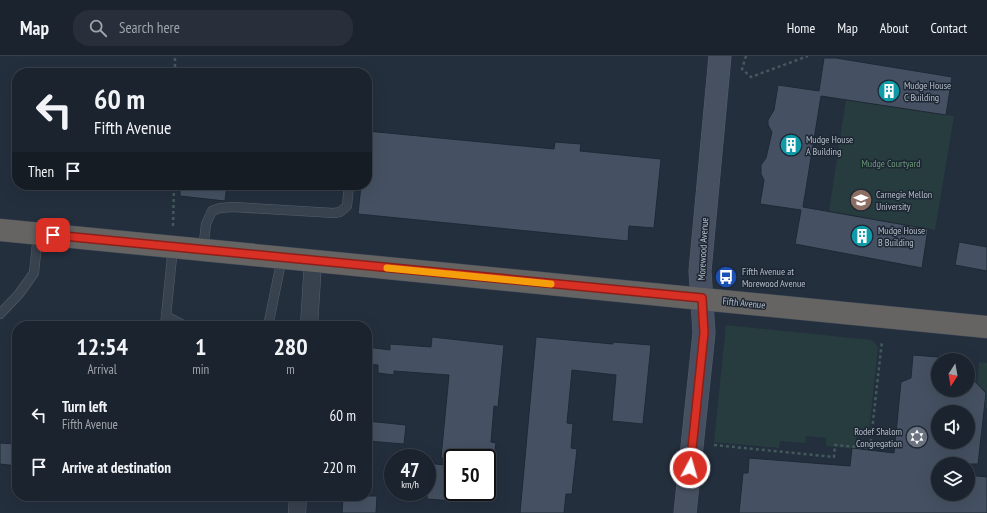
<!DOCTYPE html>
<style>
body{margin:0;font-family:"PT Sans Narrow",sans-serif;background:#282f3a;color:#f1f3f6;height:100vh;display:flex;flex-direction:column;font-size:15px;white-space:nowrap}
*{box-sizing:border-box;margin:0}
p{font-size:13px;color:#a0a4aa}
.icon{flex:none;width:22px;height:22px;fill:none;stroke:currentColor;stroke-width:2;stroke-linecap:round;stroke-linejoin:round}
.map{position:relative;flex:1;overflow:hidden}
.details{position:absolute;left:12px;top:265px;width:360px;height:180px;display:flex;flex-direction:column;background:#1b232e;border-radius:16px;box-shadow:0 4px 16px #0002,0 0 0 1px #39404a}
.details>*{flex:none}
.banner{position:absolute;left:12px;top:12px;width:360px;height:122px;border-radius:16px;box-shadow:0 4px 16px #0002,0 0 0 1px #39404a;background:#1b232e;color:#f1f3f6;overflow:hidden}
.needle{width:26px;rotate:191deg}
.tools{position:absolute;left:931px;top:297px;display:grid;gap:8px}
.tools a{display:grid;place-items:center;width:44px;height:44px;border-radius:50%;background:#1b232e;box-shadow:0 4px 16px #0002,0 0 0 1px #39404a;font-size:20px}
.speed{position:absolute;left:384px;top:393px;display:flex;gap:8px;font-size:20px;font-weight:700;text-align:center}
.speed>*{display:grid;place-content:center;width:52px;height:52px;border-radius:50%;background:#1b232e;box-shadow:0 4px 16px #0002,0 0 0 1px #39404a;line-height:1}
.speed small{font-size:10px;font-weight:400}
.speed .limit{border:2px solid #111;border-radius:6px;background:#fff;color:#111}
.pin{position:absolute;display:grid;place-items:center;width:34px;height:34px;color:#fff;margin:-17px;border-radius:8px;box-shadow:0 2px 6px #0006}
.me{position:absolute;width:44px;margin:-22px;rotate:6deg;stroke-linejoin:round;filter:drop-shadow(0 0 3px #0008)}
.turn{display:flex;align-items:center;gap:14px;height:84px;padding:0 16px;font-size:18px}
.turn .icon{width:52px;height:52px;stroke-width:2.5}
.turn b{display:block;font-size:28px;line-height:34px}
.then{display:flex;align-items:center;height:38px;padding:0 16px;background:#0003;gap:8px;font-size:15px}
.eta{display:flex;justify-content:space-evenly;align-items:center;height:68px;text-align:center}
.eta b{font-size:24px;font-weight:700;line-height:28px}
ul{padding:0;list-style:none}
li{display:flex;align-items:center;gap:12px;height:52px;padding:0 16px}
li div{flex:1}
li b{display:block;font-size:15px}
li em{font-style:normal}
header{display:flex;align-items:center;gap:24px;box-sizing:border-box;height:56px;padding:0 20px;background:#1b232e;border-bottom:1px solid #39404a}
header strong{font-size:19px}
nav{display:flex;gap:22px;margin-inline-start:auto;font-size:14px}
.search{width:280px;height:36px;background:#282f3a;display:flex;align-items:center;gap:10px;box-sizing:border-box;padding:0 14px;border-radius:16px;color:#a0a4aa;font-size:15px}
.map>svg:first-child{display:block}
.green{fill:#263c3f}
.building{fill:#455162;stroke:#1f2835;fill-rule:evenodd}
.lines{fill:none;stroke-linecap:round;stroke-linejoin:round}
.service-casing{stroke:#565f6c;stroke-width:10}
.minor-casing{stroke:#565f6c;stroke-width:18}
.secondary-casing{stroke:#565f6c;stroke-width:23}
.trunk-casing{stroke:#434c59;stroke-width:23}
.path{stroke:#44595c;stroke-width:2.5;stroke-dasharray:3 3;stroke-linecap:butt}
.service{stroke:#38414e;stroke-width:9}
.minor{stroke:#38414e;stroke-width:17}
.secondary{stroke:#465061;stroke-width:22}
.trunk{stroke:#656462;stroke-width:22}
.route-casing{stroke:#8d1f18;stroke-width:10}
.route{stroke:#d93025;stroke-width:7}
.slow{stroke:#f59e0b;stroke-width:7}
.labels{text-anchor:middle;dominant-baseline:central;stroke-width:3;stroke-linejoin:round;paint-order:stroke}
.poi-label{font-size:10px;fill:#b4bcc9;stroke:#1d2633;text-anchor:start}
.park-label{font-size:10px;fill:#6b9a76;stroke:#1d2633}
.street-label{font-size:10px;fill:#b4bcc9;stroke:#1d2633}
</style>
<header>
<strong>Map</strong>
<div class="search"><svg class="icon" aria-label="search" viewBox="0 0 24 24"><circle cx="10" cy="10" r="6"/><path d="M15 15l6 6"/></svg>Search here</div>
<nav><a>Home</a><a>Map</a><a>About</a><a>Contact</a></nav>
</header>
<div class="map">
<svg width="987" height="457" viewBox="0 0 987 457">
<rect width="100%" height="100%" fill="#242f3e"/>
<g class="green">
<path d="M 846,44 L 954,60 L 935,174 L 829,155 Z"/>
<path d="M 726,269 L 872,284 L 878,291 L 869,376 L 857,375 L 855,393 L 826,390 L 826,382 L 806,380 L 805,387 L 780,385 L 779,392 L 714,386 Z"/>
<path d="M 979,306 L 987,307 L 987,352 L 984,351 L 977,328 Z"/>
</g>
<g class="building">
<path d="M 824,2 L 836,2 L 952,21 L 946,59 L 821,40 L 803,151 L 928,173 L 922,212 L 795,188 L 801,154 L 760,148 L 764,124 L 761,118 L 761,109 L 766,102 L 772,76 L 768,69 L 768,64 L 774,54 L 778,29 L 819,35 Z"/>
<path d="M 367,75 L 554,93 L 555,86 L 581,88 L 580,95 L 661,103 L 654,172 L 629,170 L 628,185 L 358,158 L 361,129 L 367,129 Z"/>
<path d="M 180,129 L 227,129 L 225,145 L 180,140 Z"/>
<path d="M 959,186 L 987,191 L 987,215 L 955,209 Z"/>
<path d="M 432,281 L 504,289 L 498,351 L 494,350 L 491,386 L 496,387 L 494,402 L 441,402 L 449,319 L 394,315 L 394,319 L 378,317 L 378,309 L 367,308 L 367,291 L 390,294 L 390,288 L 431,291 Z"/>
<path d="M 536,281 L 613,288 L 613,286 L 651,289 L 643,368 L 612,365 L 616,319 L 572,314 L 567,367 L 573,368 L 571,392 L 577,393 L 572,438 L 566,438 L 564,457 L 520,457 Z"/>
<path d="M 913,299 L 938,301 L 938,334 L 968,334 L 968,318 L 986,337 L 978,408 L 938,408 L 938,438 L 968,438 L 968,419 L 987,421 L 987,457 L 739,457 L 743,417 L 748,417 L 749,402 L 850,410 L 852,392 L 894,397 L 901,326 L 911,322 ZM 938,356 L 968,356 L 968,386 L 938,386 Z"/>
<path d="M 367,365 L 406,369 L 404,388 L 367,385 Z"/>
<path d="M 0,387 L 17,388 L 17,410 L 0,408 Z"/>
<path d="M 427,407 L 453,410 L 453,445 L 427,443 Z"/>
<path d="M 343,440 L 377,440 L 376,457 L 342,457 Z"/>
</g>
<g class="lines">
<g class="service-casing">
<g id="service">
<path d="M 203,194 L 206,168 L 212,155 L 220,152 L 233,151 L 334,157 L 340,156 L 347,150 L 349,129"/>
<path d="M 0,258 L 19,238 L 34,217 L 38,178"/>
<path d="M 166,260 L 185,270"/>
<path d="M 165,270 L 173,191"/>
<path d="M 268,270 L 282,202"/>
</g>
</g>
<g class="minor-casing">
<g id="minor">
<path d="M 309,270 L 313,205"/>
<path d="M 297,457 L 298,440"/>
</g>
</g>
<g class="secondary-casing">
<path id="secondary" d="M 685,457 L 704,277 L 700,215 L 720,0"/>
</g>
<g class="trunk-casing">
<path id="trunk" d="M 0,174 L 987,271"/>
</g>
<g class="path">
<path d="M 746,0 L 742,13 L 751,21 L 808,0"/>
<path d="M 175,17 L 175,0"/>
<path d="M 173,170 L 174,129"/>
<path d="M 714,389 L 834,401 L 835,389 L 870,392 L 882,285"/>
</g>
<use href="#service" class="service"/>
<use href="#minor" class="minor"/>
<use href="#secondary" class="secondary"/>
<use href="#trunk" class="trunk"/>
</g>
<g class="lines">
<g class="route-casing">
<path id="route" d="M 53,179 L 702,242 L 704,277 L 690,412"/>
</g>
<use href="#route" class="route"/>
<path class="slow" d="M 387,212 L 551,228"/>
</g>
<defs>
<g id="building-disc" transform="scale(1.15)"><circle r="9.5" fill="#0f9aa8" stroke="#1d2633"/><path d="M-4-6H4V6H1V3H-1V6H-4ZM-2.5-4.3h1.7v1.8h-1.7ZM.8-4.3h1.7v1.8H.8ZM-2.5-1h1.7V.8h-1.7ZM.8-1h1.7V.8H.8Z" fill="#fff"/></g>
<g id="university-disc" transform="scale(1.15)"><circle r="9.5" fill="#8d6e63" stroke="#1d2633"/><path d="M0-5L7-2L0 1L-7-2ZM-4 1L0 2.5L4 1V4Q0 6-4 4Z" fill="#fff"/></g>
<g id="bus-disc" transform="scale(1.15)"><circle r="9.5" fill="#1a4fb4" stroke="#1d2633"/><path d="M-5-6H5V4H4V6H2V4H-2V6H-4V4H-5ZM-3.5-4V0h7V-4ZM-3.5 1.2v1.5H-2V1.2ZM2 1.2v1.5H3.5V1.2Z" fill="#fff"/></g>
<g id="synagogue-disc" transform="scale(1.15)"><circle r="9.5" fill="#6b7280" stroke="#1d2633"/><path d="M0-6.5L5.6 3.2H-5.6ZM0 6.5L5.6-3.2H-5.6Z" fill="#fff"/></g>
</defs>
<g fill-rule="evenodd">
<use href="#building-disc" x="889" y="35"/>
<use href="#building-disc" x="791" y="89"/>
<use href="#university-disc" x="861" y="144"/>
<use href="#building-disc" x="862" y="180"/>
<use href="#bus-disc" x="726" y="221"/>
<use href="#synagogue-disc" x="917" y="381"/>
</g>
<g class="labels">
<g class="poi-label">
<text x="904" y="29">Mudge House<tspan x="904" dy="12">C Building</tspan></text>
<text x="806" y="83">Mudge House<tspan x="806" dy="12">A Building</tspan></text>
<text x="876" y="138">Carnegie Mellon<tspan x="876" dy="12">University</tspan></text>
<text x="878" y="174">Mudge House<tspan x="878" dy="12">B Building</tspan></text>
<text x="742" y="215">Fifth Avenue at<tspan x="742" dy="12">Morewood Avenue</tspan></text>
<text x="902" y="375" text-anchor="end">Rodef Shalom<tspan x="902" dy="12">Congregation</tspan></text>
</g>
<g class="park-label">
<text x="891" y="107">Mudge Courtyard</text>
</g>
<g class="street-label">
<text transform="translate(703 193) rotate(-87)">Morewood Avenue</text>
<text transform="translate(744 247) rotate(6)">Fifth Avenue</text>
</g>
</g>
</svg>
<div class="tools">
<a><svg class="needle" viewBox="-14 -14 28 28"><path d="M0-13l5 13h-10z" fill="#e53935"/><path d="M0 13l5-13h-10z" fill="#a0a4aa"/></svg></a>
<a><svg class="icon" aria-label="sound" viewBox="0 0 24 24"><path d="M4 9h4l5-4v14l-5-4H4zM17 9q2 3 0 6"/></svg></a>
<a><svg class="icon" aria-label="layers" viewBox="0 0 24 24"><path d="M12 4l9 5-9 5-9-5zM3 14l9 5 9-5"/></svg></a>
</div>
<div class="speed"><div>47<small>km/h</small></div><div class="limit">50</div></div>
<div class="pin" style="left:53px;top:179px;background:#d93025"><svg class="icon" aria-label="arrive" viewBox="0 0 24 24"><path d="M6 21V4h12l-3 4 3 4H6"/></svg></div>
<svg class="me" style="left:690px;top:412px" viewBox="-20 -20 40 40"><circle r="17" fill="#d93025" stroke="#fff" stroke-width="3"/><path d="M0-11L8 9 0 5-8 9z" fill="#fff"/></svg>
<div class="banner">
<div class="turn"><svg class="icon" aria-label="left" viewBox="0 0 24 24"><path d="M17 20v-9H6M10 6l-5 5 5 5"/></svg><div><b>60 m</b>Fifth Avenue</div></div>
<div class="then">Then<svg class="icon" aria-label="arrive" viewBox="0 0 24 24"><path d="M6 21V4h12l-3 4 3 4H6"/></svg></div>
</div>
<section class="details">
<div class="eta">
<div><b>12:54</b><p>Arrival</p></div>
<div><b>1</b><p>min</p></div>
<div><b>280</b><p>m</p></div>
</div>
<ul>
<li><svg class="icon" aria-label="left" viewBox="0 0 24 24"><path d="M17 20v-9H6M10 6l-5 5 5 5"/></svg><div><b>Turn left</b><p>Fifth Avenue</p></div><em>60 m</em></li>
<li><svg class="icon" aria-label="arrive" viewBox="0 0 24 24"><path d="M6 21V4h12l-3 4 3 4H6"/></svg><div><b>Arrive at destination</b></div><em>220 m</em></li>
</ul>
</section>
</div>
